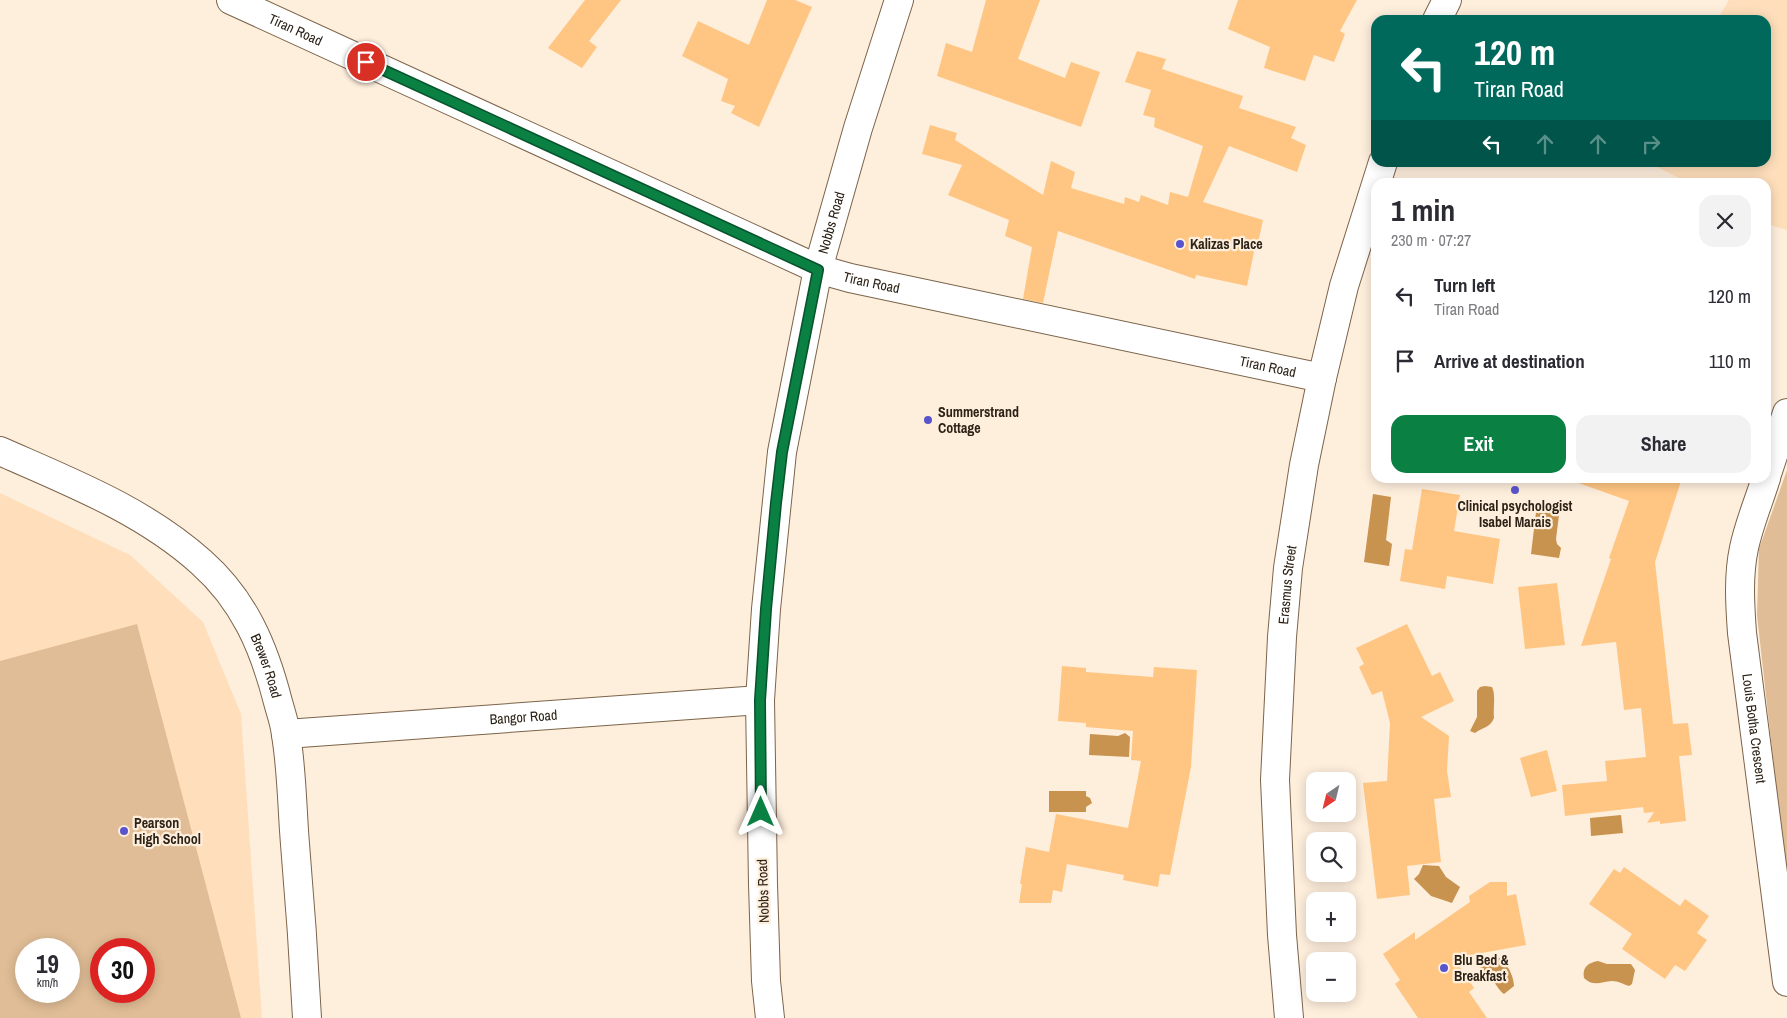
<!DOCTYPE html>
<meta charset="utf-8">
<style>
body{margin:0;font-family:"Archivo Narrow",sans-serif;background:#f2f2f3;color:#2b2b33;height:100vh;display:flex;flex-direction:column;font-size:19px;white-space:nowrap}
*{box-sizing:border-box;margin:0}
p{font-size:16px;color:#7c7c81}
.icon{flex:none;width:28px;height:28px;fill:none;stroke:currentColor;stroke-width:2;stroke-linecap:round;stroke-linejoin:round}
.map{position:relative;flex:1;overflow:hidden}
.drawer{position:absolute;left:1371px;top:178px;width:400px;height:305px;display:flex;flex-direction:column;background:#fff;border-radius:15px;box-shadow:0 2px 12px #0003}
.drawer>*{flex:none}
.banner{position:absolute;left:1371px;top:15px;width:400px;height:152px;border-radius:15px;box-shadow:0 2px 12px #0003;background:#00695c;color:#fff;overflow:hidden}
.needle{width:32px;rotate:215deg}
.buttons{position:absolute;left:1306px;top:772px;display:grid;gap:10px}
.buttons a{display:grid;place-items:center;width:50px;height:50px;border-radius:10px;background:#fff;box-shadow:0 2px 12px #0003;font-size:25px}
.speed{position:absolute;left:15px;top:938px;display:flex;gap:10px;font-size:25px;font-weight:700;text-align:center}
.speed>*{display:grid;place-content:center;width:65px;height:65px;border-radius:50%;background:#fff;box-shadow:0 2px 12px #0003;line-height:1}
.speed small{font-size:12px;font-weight:400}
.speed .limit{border:8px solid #d22;background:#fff;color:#111}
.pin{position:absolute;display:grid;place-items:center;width:42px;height:42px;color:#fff;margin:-21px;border:2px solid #fff;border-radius:50%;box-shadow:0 1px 5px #0007}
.me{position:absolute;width:55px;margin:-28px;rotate:0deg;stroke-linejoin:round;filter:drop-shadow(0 0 4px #0008)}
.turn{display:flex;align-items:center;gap:18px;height:105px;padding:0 20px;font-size:22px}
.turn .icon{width:65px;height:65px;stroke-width:2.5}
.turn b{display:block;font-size:35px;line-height:42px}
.lanes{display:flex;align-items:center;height:48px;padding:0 20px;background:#0003;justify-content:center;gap:25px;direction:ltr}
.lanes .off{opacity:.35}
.round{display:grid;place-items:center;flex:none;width:52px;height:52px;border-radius:15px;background:#f2f2f3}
.headline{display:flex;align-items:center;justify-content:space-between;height:85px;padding:0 20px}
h1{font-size:30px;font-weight:700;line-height:38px}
.action{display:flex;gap:10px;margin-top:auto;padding:10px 20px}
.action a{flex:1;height:58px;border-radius:15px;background:#0b8043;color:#fff;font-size:20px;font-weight:700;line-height:58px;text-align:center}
.action a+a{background:#f2f2f3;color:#2b2b33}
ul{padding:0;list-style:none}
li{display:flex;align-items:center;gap:15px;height:65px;padding:0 20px}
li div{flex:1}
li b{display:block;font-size:19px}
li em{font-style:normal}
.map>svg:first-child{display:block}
.built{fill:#ffdfbb;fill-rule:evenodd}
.green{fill:#e0bd96;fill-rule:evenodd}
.water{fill:#c8924f}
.building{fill:#ffc683}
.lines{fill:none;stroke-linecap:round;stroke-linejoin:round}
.minor-casing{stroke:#7b644a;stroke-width:30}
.minor{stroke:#fff;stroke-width:28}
.route-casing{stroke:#07532c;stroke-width:12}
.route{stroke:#0b8043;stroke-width:9}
.poi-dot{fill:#5a54cc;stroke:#feeedc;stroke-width:2}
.labels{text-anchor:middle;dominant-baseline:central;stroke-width:4.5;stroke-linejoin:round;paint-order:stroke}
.street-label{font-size:14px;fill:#2c2217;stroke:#feeedc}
.poi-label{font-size:14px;font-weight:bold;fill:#2c2217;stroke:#feeedc;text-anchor:start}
</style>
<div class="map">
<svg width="1787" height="1018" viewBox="0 0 1787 1018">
<rect width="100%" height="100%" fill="#feeedc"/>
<g class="built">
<path d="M 1729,0 L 1787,0 L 1787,230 L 1766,224 L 1766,182 L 1687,182 L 1649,163 L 1766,162 L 1766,20 L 1717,20 Z"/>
<path d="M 0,493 L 130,555 L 203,622 L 241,714 L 262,1018 L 0,1018 ZM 26,949 L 69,949 L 69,991 L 26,991 ZM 101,949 L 144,949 L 144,991 L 101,991 Z"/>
</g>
<g class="green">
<path d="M 1787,470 L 1787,884 L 1757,615 L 1759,549 Z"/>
<path d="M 137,624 L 241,1018 L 0,1018 L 0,661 ZM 26,949 L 69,949 L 69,991 L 26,991 ZM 101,949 L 144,949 L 144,991 L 101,991 Z"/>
</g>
<g class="water">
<path d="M 1373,494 L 1391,497 L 1386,540 L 1392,544 L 1389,566 L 1364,562 Z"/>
<path d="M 1537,504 L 1560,507 L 1556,539 L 1557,544 L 1561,548 L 1559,558 L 1531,554 Z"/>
<path d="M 1485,686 L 1492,687 C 1496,695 1493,708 1494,718 C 1490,728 1483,727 1475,733 L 1470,731 L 1477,717 L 1477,691 L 1480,687 Z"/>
<path d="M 1125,733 L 1130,737 L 1129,757 L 1089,755 L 1090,734 L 1118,736 Z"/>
<path d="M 1049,791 L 1086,791 L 1086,796 L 1090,798 L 1092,803 L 1086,807 L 1086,812 L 1049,812 Z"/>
<path d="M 1621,815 L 1623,833 L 1591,836 L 1590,818 Z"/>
<path d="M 1423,865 L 1439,866 L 1446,877 L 1460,887 L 1452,903 L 1431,896 L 1414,879 L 1419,874 Z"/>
<path d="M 1495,956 C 1506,959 1514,976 1514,986 L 1504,994 C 1495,987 1494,976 1481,972 L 1480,964 L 1488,961 Z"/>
<path d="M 1598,961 L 1607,964 L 1631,964 L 1635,970 L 1632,984 L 1629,986 C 1623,984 1618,981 1612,981 C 1601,982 1593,987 1584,978 C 1582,967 1588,963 1598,961 Z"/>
</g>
<g class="building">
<path d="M 585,0 L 621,0 L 589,41 L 597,47 L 582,68 L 548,48 Z"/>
<path d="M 767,0 L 795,0 L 812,7 L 759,127 L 731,113 L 735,106 L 721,101 L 728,79 L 682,56 L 698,21 L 749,45 Z"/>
<path d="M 986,0 L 1040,0 L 1018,59 L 1065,78 L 1071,62 L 1100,72 L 1081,127 L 937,76 L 946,43 L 972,52 Z"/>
<path d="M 1238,0 L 1357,0 L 1340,31 L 1345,34 L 1334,62 L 1314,55 L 1305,81 L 1264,68 L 1270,47 L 1228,29 Z"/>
<path d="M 1137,51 L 1166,59 L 1162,69 L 1243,96 L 1239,108 L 1296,127 L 1291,138 L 1306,145 L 1297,172 L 1229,146 L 1203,202 L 1263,220 L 1258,243 L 1256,242 L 1247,286 L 1196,275 L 1195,279 L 1058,231 L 1043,303 L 1023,299 L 1032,247 L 1005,236 L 1009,220 L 948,195 L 962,165 L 922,154 L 930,125 L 957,133 L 955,140 L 1043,195 L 1051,161 L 1075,172 L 1071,188 L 1124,204 L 1125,197 L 1139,202 L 1141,195 L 1168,205 L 1170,192 L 1188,197 L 1203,146 L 1154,127 L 1155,118 L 1143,115 L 1151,90 L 1125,82 Z"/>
<path d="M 1574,478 L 1682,478 L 1655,562 L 1673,724 L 1688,723 L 1692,755 L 1679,756 L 1686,821 L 1660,824 L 1660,821 L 1647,823 L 1654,812 L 1644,813 L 1643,807 L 1565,816 L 1562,785 L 1607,781 L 1605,761 L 1646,757 L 1641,708 L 1624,710 L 1616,642 L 1581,646 L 1611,559 L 1609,558 L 1629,501 L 1573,481 Z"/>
<path d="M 1422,489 L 1460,495 L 1454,531 L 1500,539 L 1493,584 L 1447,576 L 1445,589 L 1400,581 L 1405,549 L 1412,550 Z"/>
<path d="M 1557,583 L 1565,645 L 1525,649 L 1518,587 Z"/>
<path d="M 1407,624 L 1432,676 L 1440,672 L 1454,701 L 1421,717 L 1449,736 L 1447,771 L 1451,797 L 1434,799 L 1441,862 L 1407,866 L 1410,895 L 1377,899 L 1363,783 L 1387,781 L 1390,723 L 1382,691 L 1372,695 L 1359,667 L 1364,664 L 1356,648 Z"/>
<path d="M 1062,666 L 1086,668 L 1086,672 L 1153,677 L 1154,667 L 1197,670 L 1191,767 L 1170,875 L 1160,874 L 1158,887 L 1123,880 L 1124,875 L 1067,864 L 1062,892 L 1053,890 L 1051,903 L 1019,903 L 1022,884 L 1020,884 L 1026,847 L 1049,852 L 1056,814 L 1128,828 L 1141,761 L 1131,760 L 1133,731 L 1086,727 L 1086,723 L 1058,721 Z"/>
<path d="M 1547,750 L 1557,791 L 1531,797 L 1520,758 Z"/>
<path d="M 1624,867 L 1680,906 L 1685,899 L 1709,916 L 1697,933 L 1707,940 L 1685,971 L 1675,965 L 1665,979 L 1622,949 L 1632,934 L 1589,904 L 1614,869 L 1620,873 Z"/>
<path d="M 1490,882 L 1507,882 L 1507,896 L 1516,894 L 1526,945 L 1454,958 L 1474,988 L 1469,992 L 1487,1018 L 1418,1018 L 1395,984 L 1400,980 L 1383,954 L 1415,932 L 1415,940 L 1470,902 L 1469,896 Z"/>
</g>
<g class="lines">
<g class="minor-casing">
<g id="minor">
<path id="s1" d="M 231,0 L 818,269 L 850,278 L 1322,378"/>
<path d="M 1437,20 L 1447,0"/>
<path id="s2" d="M 0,451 C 70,482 143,510 201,562 C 244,600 264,647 278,702 C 281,713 285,724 286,735 C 292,771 292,808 295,844 C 300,902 304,960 307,1018"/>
<path d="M 1766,477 L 1787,413"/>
<path id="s3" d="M 1766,478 C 1759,501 1749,524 1744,548 C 1738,576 1740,605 1742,633 L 1787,982"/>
<path id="s4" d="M 286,734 L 760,700"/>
<path id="s5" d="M 770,1018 L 766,981 L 763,884 L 760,700 L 766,609 L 782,452 L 818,269 L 858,128 L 899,0"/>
<path id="s6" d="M 1289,1018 L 1282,935 L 1275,780 L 1282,637 L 1288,568 L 1304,465 L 1322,378 L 1344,286 L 1383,162"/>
</g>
</g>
<use href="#minor" class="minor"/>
</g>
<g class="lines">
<g class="route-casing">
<path id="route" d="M 366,62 L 818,270 L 782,452 L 776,503 L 766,609 L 760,700 L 761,812"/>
</g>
<use href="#route" class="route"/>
</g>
<g class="poi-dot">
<circle cx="1180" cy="244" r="5"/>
<circle cx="928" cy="420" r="5"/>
<circle cx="1515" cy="490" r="5"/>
<circle cx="124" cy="831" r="5"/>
<circle cx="1444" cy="968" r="5"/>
</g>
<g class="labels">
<g class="street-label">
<text stroke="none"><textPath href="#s1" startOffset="71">Tiran Road</textPath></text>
<text stroke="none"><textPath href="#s5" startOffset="802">Nobbs Road</textPath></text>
<text stroke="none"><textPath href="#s1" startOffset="701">Tiran Road</textPath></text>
<text stroke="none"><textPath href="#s1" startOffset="1106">Tiran Road</textPath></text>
<text stroke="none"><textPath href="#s6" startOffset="434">Erasmus Street</textPath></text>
<text stroke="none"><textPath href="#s2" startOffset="355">Brewer Road</textPath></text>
<text stroke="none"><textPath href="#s4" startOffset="238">Bangor Road</textPath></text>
<text stroke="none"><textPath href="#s3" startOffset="255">Louis Botha Crescent</textPath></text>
<text transform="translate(763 891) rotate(-92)">Nobbs Road</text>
</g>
<g class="poi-label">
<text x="1190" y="244">Kalizas Place</text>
<text x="938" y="412">Summerstrand<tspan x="938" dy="16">Cottage</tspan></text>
<text x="1515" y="506" text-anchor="middle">Clinical psychologist<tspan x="1515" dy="16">Isabel Marais</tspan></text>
<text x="134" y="823">Pearson<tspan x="134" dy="16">High School</tspan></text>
<text x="1454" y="960">Blu Bed &amp;<tspan x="1454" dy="16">Breakfast</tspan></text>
</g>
</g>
</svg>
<div class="buttons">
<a><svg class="needle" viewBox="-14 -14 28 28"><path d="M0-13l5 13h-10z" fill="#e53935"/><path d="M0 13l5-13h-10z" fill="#7c7c81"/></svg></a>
<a><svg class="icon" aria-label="search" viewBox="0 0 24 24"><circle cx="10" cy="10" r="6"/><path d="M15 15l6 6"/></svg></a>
<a>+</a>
<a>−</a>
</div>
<div class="speed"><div>19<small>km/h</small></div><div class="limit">30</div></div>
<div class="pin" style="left:366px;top:62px;background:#d93025"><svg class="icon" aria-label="arrive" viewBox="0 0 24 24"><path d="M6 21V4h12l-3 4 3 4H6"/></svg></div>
<svg class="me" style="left:761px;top:812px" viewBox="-20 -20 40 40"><path d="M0-17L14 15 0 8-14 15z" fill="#0b8043" stroke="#fff" stroke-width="4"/></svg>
<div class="banner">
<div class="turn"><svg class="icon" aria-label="left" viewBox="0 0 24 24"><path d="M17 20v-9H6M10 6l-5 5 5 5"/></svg><div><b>120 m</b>Tiran Road</div></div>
<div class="lanes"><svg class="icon" aria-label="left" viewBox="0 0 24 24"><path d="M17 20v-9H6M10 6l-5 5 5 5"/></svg><svg class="icon off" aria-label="ahead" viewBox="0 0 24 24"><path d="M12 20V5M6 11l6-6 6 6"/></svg><svg class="icon off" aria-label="ahead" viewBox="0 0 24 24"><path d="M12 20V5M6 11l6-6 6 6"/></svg><svg class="icon off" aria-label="right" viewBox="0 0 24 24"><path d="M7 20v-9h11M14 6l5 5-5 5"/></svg></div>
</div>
<section class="drawer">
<div class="headline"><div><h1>1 min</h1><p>230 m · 07:27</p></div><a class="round"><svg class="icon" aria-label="close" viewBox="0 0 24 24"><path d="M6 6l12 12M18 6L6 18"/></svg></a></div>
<ul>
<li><svg class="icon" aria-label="left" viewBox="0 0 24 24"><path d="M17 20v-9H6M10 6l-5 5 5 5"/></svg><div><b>Turn left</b><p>Tiran Road</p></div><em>120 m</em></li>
<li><svg class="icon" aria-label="arrive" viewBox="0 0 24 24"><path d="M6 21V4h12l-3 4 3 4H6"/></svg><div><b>Arrive at destination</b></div><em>110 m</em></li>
</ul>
<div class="action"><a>Exit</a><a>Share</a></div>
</section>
</div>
